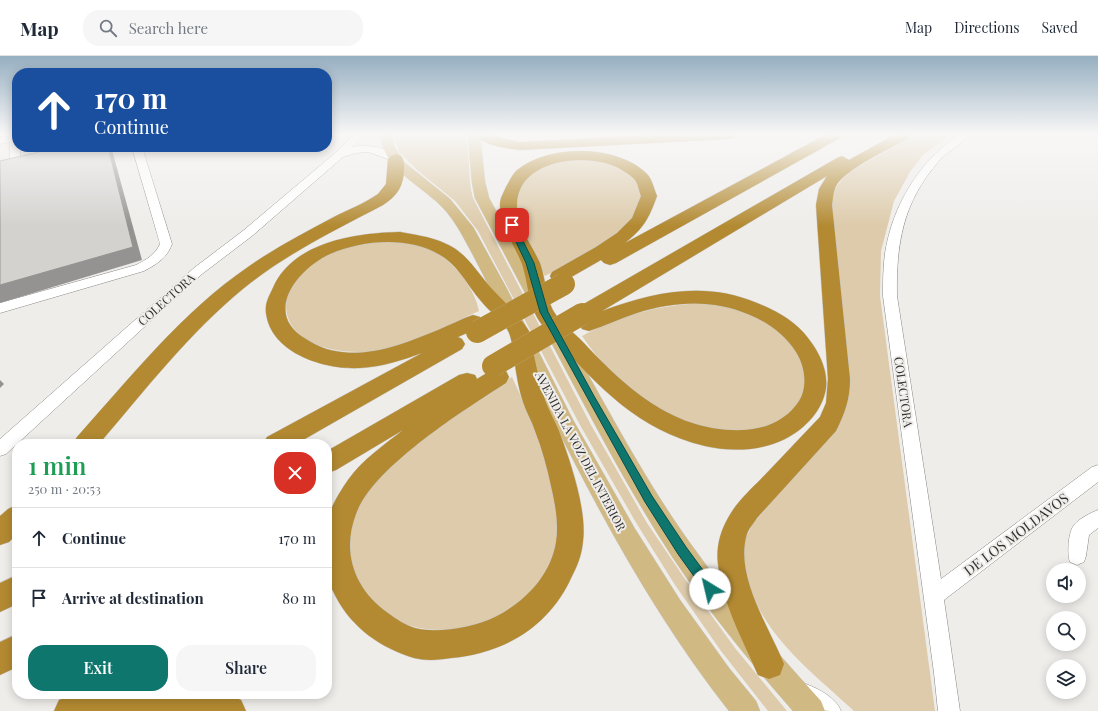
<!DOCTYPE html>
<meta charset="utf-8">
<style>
body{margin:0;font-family:"Playfair Display",serif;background:#f6f6f7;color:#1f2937;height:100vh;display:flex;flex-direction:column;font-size:15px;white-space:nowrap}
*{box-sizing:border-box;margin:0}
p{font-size:13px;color:#747a83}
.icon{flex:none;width:22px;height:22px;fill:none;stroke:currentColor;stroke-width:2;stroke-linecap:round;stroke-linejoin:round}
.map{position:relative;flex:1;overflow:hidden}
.side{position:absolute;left:12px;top:383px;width:320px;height:260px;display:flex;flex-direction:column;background:#fff;border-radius:16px;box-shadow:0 2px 10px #0003}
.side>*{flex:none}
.banner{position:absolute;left:12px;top:12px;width:320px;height:84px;border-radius:16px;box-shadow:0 2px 10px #0003;background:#1a4fa0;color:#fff;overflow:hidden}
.controls{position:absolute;left:1046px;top:507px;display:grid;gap:8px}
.controls a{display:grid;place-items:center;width:40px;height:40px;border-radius:50%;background:#fff;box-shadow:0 2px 10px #0003;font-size:20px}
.pin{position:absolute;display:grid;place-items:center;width:34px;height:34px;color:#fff;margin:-17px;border-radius:8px;box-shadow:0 2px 6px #0006}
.me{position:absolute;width:44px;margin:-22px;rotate:324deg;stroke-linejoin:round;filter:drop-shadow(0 0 3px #0008)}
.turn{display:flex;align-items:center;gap:14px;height:84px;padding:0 16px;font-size:18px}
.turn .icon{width:52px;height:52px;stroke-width:2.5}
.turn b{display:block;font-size:28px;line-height:34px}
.round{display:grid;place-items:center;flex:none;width:42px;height:42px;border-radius:16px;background:#f6f6f7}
.overview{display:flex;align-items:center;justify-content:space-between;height:68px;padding:0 16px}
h1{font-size:24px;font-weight:600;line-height:30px;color:#1e9e55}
.button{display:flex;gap:8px;margin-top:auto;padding:8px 16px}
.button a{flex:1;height:46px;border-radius:16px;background:#0f766e;color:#fff;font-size:16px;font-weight:600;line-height:46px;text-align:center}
.button a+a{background:#f6f6f7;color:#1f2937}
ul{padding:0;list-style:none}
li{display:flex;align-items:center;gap:12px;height:60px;padding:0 16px;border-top:1px solid #e0e1e3}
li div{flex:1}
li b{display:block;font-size:15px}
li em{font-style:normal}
header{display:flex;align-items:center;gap:24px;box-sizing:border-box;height:56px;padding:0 20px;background:#fff;border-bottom:1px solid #e0e1e3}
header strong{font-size:19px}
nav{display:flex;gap:22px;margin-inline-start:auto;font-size:14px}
.search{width:280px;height:36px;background:#f6f6f7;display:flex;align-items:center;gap:10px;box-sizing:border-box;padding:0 14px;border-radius:16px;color:#747a83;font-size:15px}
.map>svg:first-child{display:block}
.green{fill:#ddcbab}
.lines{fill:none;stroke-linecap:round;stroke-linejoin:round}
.minor-casing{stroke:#898784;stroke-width:1}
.major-casing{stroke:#c9c9c9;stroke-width:1}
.highway-casing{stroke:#c9c9c9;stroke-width:1}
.minor{fill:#fff;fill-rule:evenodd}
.major{fill:#d1b984;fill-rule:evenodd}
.highway{fill:#b38a32;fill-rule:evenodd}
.highway-bridge-casing{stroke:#c9c9c9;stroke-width:22;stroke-linecap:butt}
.highway-bridge{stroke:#b38a32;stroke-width:22}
.shaded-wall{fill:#949391}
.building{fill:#d4d2cf;stroke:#949391}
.route{fill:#0f766e;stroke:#0a4d48}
.labels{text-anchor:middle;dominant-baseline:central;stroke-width:4;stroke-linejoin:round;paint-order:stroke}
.street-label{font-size:12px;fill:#31302f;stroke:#efedea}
.near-street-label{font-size:14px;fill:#31302f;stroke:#efedea}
</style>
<header>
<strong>Map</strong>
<div class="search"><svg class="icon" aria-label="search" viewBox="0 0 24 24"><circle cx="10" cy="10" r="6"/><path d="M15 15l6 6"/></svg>Search here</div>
<nav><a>Map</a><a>Directions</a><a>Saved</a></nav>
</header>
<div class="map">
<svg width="1098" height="655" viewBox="0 0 1098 655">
<rect width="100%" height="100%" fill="#efedea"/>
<g class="green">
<path d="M 394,79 L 465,79 C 471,100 467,121 473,142 L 591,369 L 647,467 L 685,523 L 735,592 L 787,655 L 768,655 L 721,595 L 675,529 L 635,465 L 580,369 L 478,175 L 455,145 L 418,115 L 399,96 Z"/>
<path d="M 914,79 L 950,79 L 923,99 L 910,116 L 894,145 L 881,195 L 880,240 L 935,655 L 854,655 C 811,615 761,579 746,519 C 744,514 741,507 741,501 C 742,491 747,479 752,469 L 829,378 L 829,151 L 834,134 L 847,117 Z"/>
<path d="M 585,103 L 609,107 L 635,122 L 643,140 C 641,144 640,150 637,154 C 622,182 573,205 545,220 C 538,209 533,198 528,187 C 523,177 517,166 516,155 C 512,127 537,111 561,105 C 568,103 577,104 585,103 Z"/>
<path d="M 392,185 C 402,186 413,186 423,190 C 448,199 474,228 479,255 C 446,270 411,290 374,295 C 344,299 288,292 286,251 C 286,238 293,225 302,216 C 325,193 361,187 392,185 Z"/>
<path d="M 709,247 C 718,248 727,249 736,252 C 771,262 825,305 799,346 C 790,360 773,368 759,372 C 742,377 721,377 705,373 C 699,372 693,368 688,366 C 663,356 638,343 618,324 C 605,311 593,296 582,280 C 623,258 662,248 709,247 Z"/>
<path d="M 512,321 C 529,357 543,393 552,432 C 555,447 559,463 558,478 C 556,503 541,527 523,543 C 518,547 513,553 507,557 C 501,560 494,562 487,565 C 461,575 427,578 400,566 C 350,541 336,485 365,439 C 374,423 391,410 405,398 C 438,370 475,343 512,321 Z"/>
</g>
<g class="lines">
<g class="minor-casing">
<g id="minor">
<path d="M 17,79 L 17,91 L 20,91 L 20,109 L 15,112 L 10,109 L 10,86 L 0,88 L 0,82 Z"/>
<path d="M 354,79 L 364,79 L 352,91 C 366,88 390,91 399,102 L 394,105 L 368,96 L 356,97 L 343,101 L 252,180 L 202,218 L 6,398 L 0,400 L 0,383 L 194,212 L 244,174 L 334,98 Z"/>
<path d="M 958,79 L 969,79 C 961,89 947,95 939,105 C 903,146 896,187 897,240 L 941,523 L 1092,411 L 1098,409 L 1098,426 L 944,544 L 960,655 L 938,655 L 934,617 L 883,240 C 883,226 883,211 885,197 C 893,149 918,107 958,79 Z"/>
<path d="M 132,91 L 142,91 L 172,188 C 167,202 157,208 144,215 L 0,257 L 0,247 L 136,209 C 146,204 155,199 160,188 Z"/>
<path d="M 1098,454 L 1098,472 L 1089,479 L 1086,500 L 1084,506 L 1077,509 L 1070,506 C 1067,499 1068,476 1074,469 C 1079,463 1090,457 1098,454 Z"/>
<path d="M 806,628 C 819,633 836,642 841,655 C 822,655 804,655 795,639 L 798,631 Z"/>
</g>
</g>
<g class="major-casing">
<g id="major">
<path d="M 380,79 L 392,79 L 394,90 L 404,106 L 450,143 L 473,171 L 507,233 L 573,364 L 635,473 L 680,544 L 729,612 L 756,645 L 760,655 L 729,655 C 655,561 598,455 545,348 C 517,291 492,232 461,177 C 453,163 444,151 431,141 C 409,122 385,111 380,79 Z"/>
<path d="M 468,79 L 480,79 L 485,126 L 489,142 L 546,246 L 544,250 L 538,252 L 532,250 L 475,142 L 472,126 Z"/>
<path d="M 551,263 L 557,265 C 596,330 630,398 672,461 C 716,527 768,587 821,645 L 825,655 L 793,655 C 750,606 709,556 673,502 C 624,427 584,348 542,269 L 545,265 Z"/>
</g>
</g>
<g class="highway-casing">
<g id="highway">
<path d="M 476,79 C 491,77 504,83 519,86 L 654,79 L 736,79 L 734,82 L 729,83 L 519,94 C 507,92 483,90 476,79 Z"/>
<path d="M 825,79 L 842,79 L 840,82 L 616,207 L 610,209 L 604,207 L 601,204 L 566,224 L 559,226 L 552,224 L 550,220 L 552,216 L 596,191 L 617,177 L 632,162 L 641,140 C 639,135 638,128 635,124 C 633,121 628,118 625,116 C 595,94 518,101 517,148 C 516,170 531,187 540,207 C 545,221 547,245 554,256 C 560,266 573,276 581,284 C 626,332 674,377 744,374 C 765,373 787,364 799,345 C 808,331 805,310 796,296 C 785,279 769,267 750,259 C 713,243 675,245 637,257 C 621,262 605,270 589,275 L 582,273 L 579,268 L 581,264 L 575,263 L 572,258 L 575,253 L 837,102 L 842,100 L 849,104 L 894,79 L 911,79 L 909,82 C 891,92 845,113 836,130 C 833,136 833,143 832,149 L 850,323 C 850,343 845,357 836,375 L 757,462 C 754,467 749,472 747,478 C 734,519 769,571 784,608 L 780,619 L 769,623 L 758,619 C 743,584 722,547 718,508 C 716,492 720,476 728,462 C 736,447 749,435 761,423 C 781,402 800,382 820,361 L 826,347 L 828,323 L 816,149 L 819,133 L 827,120 L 602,255 C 654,236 704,225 757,247 C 777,255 795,265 808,282 C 819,296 828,314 826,332 C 823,354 805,373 785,383 C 760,395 732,396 705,390 C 638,374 599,331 554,282 C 549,276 542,270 538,263 C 528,248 528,226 522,208 C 514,188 500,171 500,149 C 500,142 503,138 506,131 C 509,126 512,119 516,115 C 548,88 617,88 647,118 C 652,123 654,133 657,140 C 649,162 644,172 625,187 Z"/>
<path d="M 396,98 L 401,100 C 404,104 404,107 404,112 C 404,130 397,140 383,149 C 335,174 286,198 244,232 C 189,277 145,334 99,388 L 73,388 L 77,381 C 130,322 182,256 248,211 C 275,192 304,177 332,162 C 347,154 364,148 378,138 L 386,128 L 388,103 L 391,100 Z"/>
<path d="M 400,176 C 422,180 446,183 463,199 C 475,210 483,224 495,236 C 507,249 520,260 529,275 C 534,298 538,322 545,344 C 549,355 555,365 559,375 C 570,404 587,454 583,485 C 582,497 578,509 572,520 C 550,570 505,597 451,602 C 439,604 426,605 414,602 C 381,592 352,572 336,541 C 333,535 329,528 328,521 C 326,512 327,503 327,494 C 327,486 326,476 327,468 C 329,453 339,437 348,424 C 362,404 384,389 403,374 L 336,414 L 327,417 L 327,395 L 459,319 L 467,317 L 475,319 L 477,323 C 487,317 494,312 506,315 L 509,321 L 506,327 C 464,354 373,411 356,458 C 341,497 355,534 388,557 C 396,563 405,569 415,572 C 437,578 475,571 495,561 C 525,546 551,519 556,486 C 559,468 555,447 551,430 C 547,411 542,393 535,375 C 532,365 526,356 523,346 C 519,334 517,322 515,309 C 513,299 513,282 507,273 C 500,263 489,255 481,245 C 468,230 458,209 440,199 C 408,180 363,184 330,198 C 297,213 262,258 306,283 C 316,289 324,293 335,295 C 370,302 406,287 438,274 C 450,269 461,263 473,259 L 480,261 L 483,266 L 480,271 L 458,281 L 462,283 L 465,288 L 462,293 L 296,388 L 263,388 L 267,381 L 422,297 C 403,304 381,311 360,312 C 326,314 271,298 266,257 C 265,248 268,242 272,234 C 291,186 355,177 400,176 Z"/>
<path d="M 17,449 L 17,478 L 9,486 L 0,489 L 0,460 L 8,453 Z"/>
<path d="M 17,519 L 17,548 L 0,556 L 0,527 Z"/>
<path d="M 17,578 L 17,611 L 0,619 L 0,586 Z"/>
<path d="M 74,638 L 227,638 L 241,644 L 246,655 L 54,655 L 59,644 Z"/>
</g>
</g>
<use href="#minor" class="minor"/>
<use href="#major" class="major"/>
<use href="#highway" class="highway"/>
<g class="highway-bridge-casing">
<g id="highway-bridge">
<path d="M 477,276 L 564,228"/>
<path d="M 493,310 L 582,258"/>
</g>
</g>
<use href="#highway-bridge" class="highway-bridge"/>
</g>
<g class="shaded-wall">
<path d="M 108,91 L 111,91 L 112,94 L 142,204 L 0,247 L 0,229 Z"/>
<path d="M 0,324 L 4,328 L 0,332 Z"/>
</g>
<path class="building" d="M 61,91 L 108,91 L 133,191 L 0,229 L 0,105 Z"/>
<linearGradient id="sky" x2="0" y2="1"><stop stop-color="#96afc1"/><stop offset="0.46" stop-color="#f8f7f6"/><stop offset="1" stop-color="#f8f7f6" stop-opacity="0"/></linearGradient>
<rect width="1098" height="170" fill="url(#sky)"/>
<path class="route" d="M 512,167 L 515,169 L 534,207 L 548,256 L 594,340 L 652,440 L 686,491 L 714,529 L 716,533 L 714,537 L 710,539 L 706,537 L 678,498 L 645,446 L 540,256 L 526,207 L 508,169 Z"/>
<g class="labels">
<g class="street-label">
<text transform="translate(166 243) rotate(-42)">COLECTORA</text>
<text transform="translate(904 336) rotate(82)">COLECTORA</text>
<text transform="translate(581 395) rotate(62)">AVENIDA LA VOZ DEL INTERIOR</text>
</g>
<g class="near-street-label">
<text transform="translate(1016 478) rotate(-37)">DE LOS MOLDAVOS</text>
</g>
</g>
</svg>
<div class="controls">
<a><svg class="icon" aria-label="sound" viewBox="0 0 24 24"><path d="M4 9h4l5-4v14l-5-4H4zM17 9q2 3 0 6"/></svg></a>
<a><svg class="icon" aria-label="search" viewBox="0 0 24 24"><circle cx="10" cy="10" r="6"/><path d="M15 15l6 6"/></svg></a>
<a><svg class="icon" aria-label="layers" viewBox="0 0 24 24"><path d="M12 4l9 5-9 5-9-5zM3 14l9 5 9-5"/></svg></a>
</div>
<div class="pin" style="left:512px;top:169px;background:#d93025"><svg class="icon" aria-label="arrive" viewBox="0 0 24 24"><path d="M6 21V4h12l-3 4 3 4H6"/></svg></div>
<svg class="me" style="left:710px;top:533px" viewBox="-20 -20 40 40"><circle r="19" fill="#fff"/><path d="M0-13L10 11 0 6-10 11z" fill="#0f766e"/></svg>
<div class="banner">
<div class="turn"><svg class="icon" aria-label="ahead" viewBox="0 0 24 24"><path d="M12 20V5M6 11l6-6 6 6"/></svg><div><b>170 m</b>Continue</div></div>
</div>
<section class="side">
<div class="overview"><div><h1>1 min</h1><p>250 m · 20:53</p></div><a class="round" style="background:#d93025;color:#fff"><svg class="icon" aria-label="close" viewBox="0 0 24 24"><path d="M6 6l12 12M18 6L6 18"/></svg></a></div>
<ul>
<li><svg class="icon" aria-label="ahead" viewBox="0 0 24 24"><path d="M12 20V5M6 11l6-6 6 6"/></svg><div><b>Continue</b></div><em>170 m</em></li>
<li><svg class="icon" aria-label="arrive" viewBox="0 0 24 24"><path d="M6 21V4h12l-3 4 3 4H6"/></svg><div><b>Arrive at destination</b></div><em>80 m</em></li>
</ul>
<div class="button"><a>Exit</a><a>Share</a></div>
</section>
</div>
